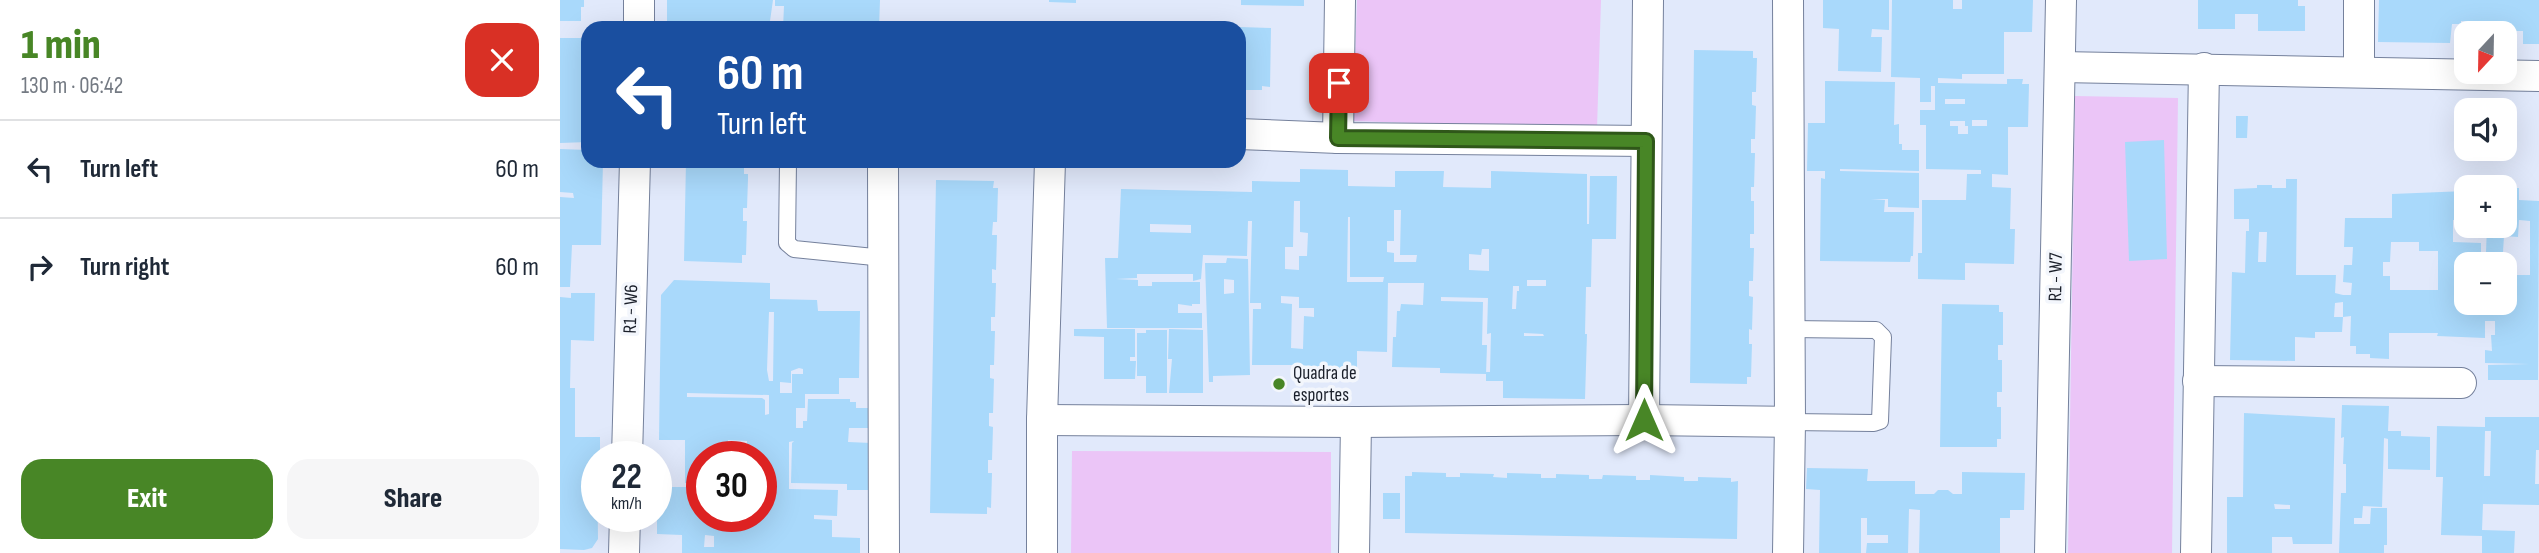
<!DOCTYPE html>
<meta charset="utf-8">
<style>
body{margin:0;font-family:"Sofia Sans Condensed",sans-serif;background:#f6f6f7;color:#1f2937;height:100vh;display:flex;flex-direction:column;font-size:26px;white-space:nowrap}
*{box-sizing:border-box;margin:0}
p{font-size:23px;color:#747a83}
.icon{flex:none;width:38px;height:38px;fill:none;stroke:currentColor;stroke-width:2;stroke-linecap:round;stroke-linejoin:round}
.map{position:relative;flex:1;overflow:hidden}
.side{display:flex;flex-direction:column;background:#fff;width:560px}
.side>*{flex:none}
.top-card{position:absolute;left:21px;top:21px;width:665px;height:147px;border-radius:21px;box-shadow:0 7px 28px #0002;background:#1a4fa0;color:#fff;overflow:hidden}
.needle{width:46px;rotate:202deg}
.buttons{position:absolute;left:1894px;top:21px;display:grid;gap:14px}
.buttons a{display:grid;place-items:center;width:63px;height:63px;border-radius:14px;background:#fff;box-shadow:0 7px 28px #0002;font-size:35px}
.speed{position:absolute;left:21px;top:441px;display:flex;gap:14px;font-size:35px;font-weight:700;text-align:center}
.speed>*{display:grid;place-content:center;width:91px;height:91px;border-radius:50%;background:#fff;box-shadow:0 7px 28px #0002;line-height:1}
.speed small{font-size:18px;font-weight:400}
.speed .limit{border:10px solid #d22;background:#fff;color:#111}
.pin{position:absolute;display:grid;place-items:center;width:60px;height:60px;color:#fff;margin:-30px;border-radius:14px;box-shadow:0 4px 10px #0006}
.me{position:absolute;width:77px;margin:-38px;rotate:0deg;stroke-linejoin:round;filter:drop-shadow(0 0 5px #0008)}
.turn{display:flex;align-items:center;gap:24px;height:147px;padding:0 21px;font-size:32px}
.turn .icon{width:91px;height:91px;stroke-width:2.5}
.turn b{display:block;font-size:49px;line-height:60px}
.round{display:grid;place-items:center;flex:none;width:74px;height:74px;border-radius:21px;background:#f6f6f7}
.head{display:flex;align-items:center;justify-content:space-between;height:119px;padding:0 21px}
h1{font-size:42px;font-weight:800;line-height:52px;color:#488626}
.button{display:flex;gap:14px;margin-top:auto;padding:14px 21px}
.button a{flex:1;height:80px;border-radius:21px;background:#488626;color:#fff;font-size:28px;font-weight:800;line-height:80px;text-align:center}
.button a+a{background:#f6f6f7;color:#1f2937}
ul{padding:0;list-style:none}
li{display:flex;align-items:center;gap:21px;height:98px;padding:0 21px;border-top:2px solid #e0e1e3}
li div{flex:1}
li b{display:block;font-size:26px}
li em{font-style:normal}
main{display:flex;flex:1;min-height:0}
.map>svg:first-child{display:block}
.green{fill:#ebc5f7}
.building{fill:#a9d9fb;fill-rule:evenodd}
.lines{fill:none;stroke-linecap:round;stroke-linejoin:round}
.service-casing{stroke:#75819c;stroke-width:18}
.minor-casing{stroke:#75819c;stroke-width:32}
.service{stroke:#fff;stroke-width:16}
.minor{stroke:#fff;stroke-width:30}
.route-casing{stroke:#2f5719;stroke-width:18}
.route{stroke:#488626;stroke-width:12}
.poi-dot{fill:#488626;stroke:#f3f6fc;stroke-width:2.5}
.labels{text-anchor:middle;dominant-baseline:central;stroke-width:7;stroke-linejoin:round;paint-order:stroke}
.street-label{font-size:19px;fill:#1a1f2a;stroke:#f3f6fc}
.poi-label{font-size:19px;fill:#1a1f2a;stroke:#f3f6fc;text-anchor:start}
</style>
<main>
<section class="side">
<div class="head"><div><h1>1 min</h1><p>130 m · 06:42</p></div><a class="round" style="background:#d93025;color:#fff"><svg class="icon" aria-label="close" viewBox="0 0 24 24"><path d="M6 6l12 12M18 6L6 18"/></svg></a></div>
<ul>
<li><svg class="icon" aria-label="left" viewBox="0 0 24 24"><path d="M17 20v-9H6M10 6l-5 5 5 5"/></svg><div><b>Turn left</b></div><em>60 m</em></li>
<li><svg class="icon" aria-label="right" viewBox="0 0 24 24"><path d="M7 20v-9h11M14 6l5 5-5 5"/></svg><div><b>Turn right</b></div><em>60 m</em></li>
</ul>
<div class="button"><a>Exit</a><a>Share</a></div>
</section>
<div class="map">
<svg width="1979" height="553" viewBox="0 0 1979 553">
<rect width="100%" height="100%" fill="#e1e9fb"/>
<g class="green">
<path d="M 797,0 L 1041,0 L 1037,129 L 793,121 Z"/>
<path d="M 1515,96 L 1618,98 L 1612,553 L 1508,553 Z"/>
<path d="M 512,451 L 771,452 L 771,553 L 511,553 Z"/>
</g>
<g class="building">
<path d="M 0,0 L 24,0 L 24,7 L 21,7 L 21,21 L 0,21 Z"/>
<path d="M 107,0 L 213,0 L 210,21 L 213,21 L 214,28 L 107,28 Z"/>
<path d="M 215,0 L 320,0 L 319,28 L 223,28 L 224,6 L 215,6 Z"/>
<path d="M 489,0 L 516,0 L 516,3 L 489,2 Z"/>
<path d="M 681,0 L 744,0 L 744,6 L 681,5 Z"/>
<path d="M 1263,0 L 1329,0 L 1329,30 L 1312,29 L 1311,37 L 1322,37 L 1321,72 L 1278,71 L 1279,29 L 1263,28 Z"/>
<path d="M 1332,0 L 1393,0 L 1393,9 L 1402,9 L 1402,0 L 1473,0 L 1472,32 L 1444,32 L 1444,74 L 1402,74 L 1402,79 L 1378,78 L 1378,83 L 1447,84 L 1447,79 L 1463,79 L 1462,84 L 1469,84 L 1468,127 L 1448,127 L 1448,175 L 1432,174 L 1432,187 L 1451,188 L 1450,229 L 1455,229 L 1454,264 L 1405,263 L 1405,280 L 1358,279 L 1358,253 L 1362,253 L 1362,200 L 1406,200 L 1407,174 L 1421,174 L 1421,170 L 1366,169 L 1366,125 L 1360,125 L 1360,110 L 1375,110 L 1375,86 L 1371,86 L 1371,102 L 1360,102 L 1360,78 L 1331,77 ZM 1385,99 L 1405,99 L 1405,104 L 1385,104 ZM 1412,120 L 1427,120 L 1427,126 L 1412,126 ZM 1390,121 L 1405,121 L 1405,126 L 1408,126 L 1408,134 L 1398,134 L 1398,126 L 1390,126 Z"/>
<path d="M 1638,0 L 1738,0 L 1738,6 L 1745,6 L 1745,31 L 1698,31 L 1698,14 L 1675,14 L 1675,29 L 1638,29 Z"/>
<path d="M 1819,0 L 1979,0 L 1979,44 L 1963,44 L 1963,31 L 1923,31 L 1923,22 L 1901,21 L 1901,24 L 1892,24 L 1890,43 L 1818,42 Z"/>
<path d="M 377,22 L 574,26 L 574,28 L 376,28 Z"/>
<path d="M 679,27 L 711,28 L 710,87 L 702,86 L 702,90 L 679,90 Z"/>
<path d="M 0,38 L 28,38 L 28,142 L 0,143 Z"/>
<path d="M 1134,50 L 1193,51 L 1193,58 L 1197,58 L 1196,92 L 1192,92 L 1192,105 L 1196,106 L 1195,139 L 1191,139 L 1191,153 L 1195,153 L 1194,187 L 1191,187 L 1191,201 L 1194,201 L 1194,234 L 1190,234 L 1190,248 L 1194,248 L 1193,281 L 1189,281 L 1189,296 L 1193,297 L 1192,330 L 1189,329 L 1189,344 L 1192,344 L 1191,377 L 1187,377 L 1187,384 L 1130,383 Z"/>
<path d="M 1265,81 L 1335,82 L 1334,125 L 1339,124 L 1339,144 L 1342,144 L 1342,150 L 1359,150 L 1359,171 L 1280,169 L 1280,171 L 1359,173 L 1359,208 L 1328,207 L 1328,199 L 1311,199 L 1325,200 L 1324,212 L 1354,212 L 1353,256 L 1351,256 L 1350,262 L 1260,261 L 1261,178 L 1265,179 L 1265,171 L 1247,171 L 1248,123 L 1265,123 Z"/>
<path d="M 1676,116 L 1688,116 L 1687,138 L 1676,138 Z"/>
<path d="M 1604,140 L 1607,259 L 1569,261 L 1565,142 Z"/>
<path d="M 0,149 L 28,150 L 28,161 L 43,161 L 41,245 L 12,245 L 10,287 L 0,287 L 0,197 L 14,198 L 13,193 L 0,192 Z"/>
<path d="M 126,161 L 184,161 L 184,174 L 188,174 L 188,179 L 187,208 L 183,208 L 183,221 L 187,221 L 186,255 L 182,255 L 182,263 L 124,261 Z"/>
<path d="M 740,169 L 788,170 L 788,186 L 835,187 L 835,171 L 884,171 L 883,187 L 931,188 L 931,171 L 1027,174 L 1027,224 L 1029,224 L 1030,176 L 1057,176 L 1056,239 L 1032,239 L 1031,287 L 1026,287 L 1025,334 L 1027,334 L 1025,399 L 943,398 L 943,381 L 926,381 L 926,372 L 930,372 L 931,333 L 927,334 L 928,298 L 881,297 L 881,301 L 923,302 L 922,345 L 927,345 L 926,374 L 880,373 L 880,368 L 832,367 L 833,337 L 836,337 L 837,311 L 840,311 L 841,304 L 863,305 L 864,283 L 828,283 L 827,352 L 797,351 L 797,374 L 785,374 L 785,378 L 737,377 L 737,365 L 692,365 L 693,309 L 701,309 L 701,303 L 690,303 L 692,221 L 688,221 L 687,256 L 643,255 L 641,279 L 633,281 L 633,274 L 577,274 L 577,278 L 556,279 L 578,280 L 578,286 L 592,286 L 592,282 L 640,282 L 640,304 L 632,304 L 632,306 L 618,304 L 618,313 L 642,313 L 642,328 L 547,328 L 545,258 L 558,258 L 561,189 L 692,192 L 692,181 L 740,182 ZM 734,201 L 740,201 L 740,232 L 748,233 L 747,256 L 739,256 L 739,270 L 725,269 L 725,247 L 733,247 ZM 834,210 L 841,210 L 840,255 L 857,255 L 856,262 L 834,262 L 834,253 L 827,252 L 827,241 L 834,241 ZM 788,217 L 790,217 L 790,277 L 824,277 L 823,282 L 787,282 ZM 590,224 L 631,225 L 631,233 L 590,232 ZM 922,249 L 929,249 L 929,271 L 909,270 L 909,254 L 921,255 ZM 967,280 L 986,280 L 986,286 L 967,286 ZM 953,286 L 959,286 L 959,291 L 957,291 L 956,309 L 952,309 ZM 721,296 L 739,297 L 739,308 L 754,308 L 754,317 L 744,316 L 743,349 L 731,348 L 732,304 L 721,303 ZM 964,333 L 983,334 L 984,336 L 964,336 Z"/>
<path d="M 1726,179 L 1737,179 L 1736,275 L 1776,275 L 1775,293 L 1783,295 L 1791,295 L 1792,283 L 1783,282 L 1784,265 L 1792,265 L 1793,247 L 1784,247 L 1785,218 L 1832,218 L 1832,194 L 1906,191 L 1906,220 L 1893,220 L 1893,242 L 1921,243 L 1921,264 L 1906,264 L 1906,303 L 1920,303 L 1920,305 L 1944,303 L 1944,264 L 1930,264 L 1930,255 L 1951,255 L 1951,275 L 1970,275 L 1970,221 L 1959,220 L 1958,237 L 1944,236 L 1943,252 L 1926,252 L 1927,226 L 1944,226 L 1944,188 L 1959,188 L 1959,200 L 1979,201 L 1978,380 L 1928,380 L 1928,365 L 1969,364 L 1925,363 L 1925,350 L 1932,351 L 1931,335 L 1935,335 L 1935,321 L 1925,321 L 1925,338 L 1877,336 L 1878,333 L 1829,333 L 1829,359 L 1810,358 L 1810,354 L 1796,354 L 1796,346 L 1790,346 L 1791,316 L 1783,317 L 1783,302 L 1775,303 L 1774,317 L 1783,317 L 1782,332 L 1755,332 L 1755,338 L 1735,337 L 1735,361 L 1670,360 L 1672,272 L 1685,273 L 1686,231 L 1689,231 L 1689,219 L 1674,219 L 1674,189 L 1697,188 L 1697,185 L 1712,185 L 1712,188 L 1726,188 ZM 1699,232 L 1707,232 L 1706,262 L 1698,262 ZM 1831,242 L 1859,242 L 1859,251 L 1878,251 L 1878,290 L 1830,290 L 1830,276 L 1823,276 L 1823,262 L 1830,262 Z"/>
<path d="M 376,180 L 434,181 L 433,188 L 438,188 L 437,222 L 433,222 L 432,235 L 437,235 L 436,270 L 432,269 L 432,283 L 436,283 L 435,317 L 431,317 L 431,331 L 435,331 L 434,365 L 430,365 L 430,378 L 434,379 L 433,413 L 429,413 L 429,426 L 433,427 L 432,460 L 428,460 L 428,473 L 432,473 L 431,508 L 427,507 L 427,514 L 370,513 Z"/>
<path d="M 667,258 L 688,259 L 690,375 L 653,376 L 653,382 L 649,382 L 645,263 L 666,263 ZM 664,279 L 674,280 L 674,293 L 664,294 Z"/>
<path d="M 114,280 L 210,283 L 210,299 L 257,300 L 258,311 L 300,311 L 299,378 L 279,378 L 279,394 L 245,394 L 245,408 L 236,408 L 236,428 L 243,428 L 243,421 L 247,421 L 248,399 L 290,399 L 290,402 L 296,402 L 296,408 L 311,408 L 311,428 L 289,428 L 288,442 L 311,443 L 311,490 L 287,490 L 287,484 L 231,483 L 232,443 L 234,441 L 229,442 L 229,489 L 278,490 L 277,516 L 254,515 L 254,519 L 272,520 L 272,537 L 300,538 L 300,553 L 122,553 L 122,535 L 97,534 L 97,487 L 127,487 L 127,491 L 142,491 L 142,516 L 201,516 L 201,457 L 187,457 L 187,441 L 168,440 L 167,457 L 142,457 L 142,483 L 125,483 L 125,440 L 99,440 L 101,295 ZM 209,312 L 214,312 L 213,381 L 209,381 L 207,370 ZM 239,368 L 243,369 L 243,374 L 232,374 L 232,393 L 220,393 L 220,382 L 231,383 L 231,371 ZM 127,393 L 209,395 L 209,414 L 205,415 L 205,400 L 202,398 L 127,397 ZM 145,535 L 154,536 L 154,547 L 144,547 Z"/>
<path d="M 11,293 L 35,293 L 34,341 L 11,340 L 10,388 L 15,388 L 15,437 L 40,437 L 40,457 L 37,457 L 38,539 L 32,548 L 24,550 L 0,549 L 0,297 L 11,298 Z"/>
<path d="M 1382,304 L 1439,305 L 1439,312 L 1443,312 L 1443,345 L 1438,345 L 1438,360 L 1442,360 L 1442,392 L 1437,392 L 1437,407 L 1441,407 L 1441,439 L 1437,439 L 1437,447 L 1380,447 Z"/>
<path d="M 514,329 L 575,329 L 575,357 L 570,357 L 570,361 L 576,361 L 575,379 L 544,379 L 544,337 L 514,336 Z"/>
<path d="M 609,329 L 643,330 L 643,393 L 609,393 L 612,359 L 608,359 Z"/>
<path d="M 586,330 L 607,330 L 607,393 L 586,393 L 586,376 L 577,376 L 577,333 L 586,333 Z"/>
<path d="M 1782,405 L 1829,406 L 1828,431 L 1841,431 L 1841,436 L 1870,437 L 1870,470 L 1828,469 L 1828,439 L 1824,438 L 1822,507 L 1803,506 L 1802,518 L 1794,518 L 1794,524 L 1810,524 L 1811,508 L 1827,508 L 1827,545 L 1824,545 L 1824,553 L 1779,553 L 1781,493 L 1786,493 L 1786,464 L 1783,464 L 1784,437 L 1781,438 Z"/>
<path d="M 1684,413 L 1775,418 L 1772,544 L 1733,544 L 1732,537 L 1712,537 L 1712,553 L 1667,553 L 1667,497 L 1683,497 ZM 1714,504 L 1730,505 L 1730,509 L 1715,509 Z"/>
<path d="M 1925,417 L 1979,417 L 1979,450 L 1976,450 L 1975,484 L 1979,484 L 1979,505 L 1923,504 L 1922,530 L 1955,531 L 1954,553 L 1922,553 L 1922,536 L 1881,535 L 1883,477 L 1876,477 L 1877,426 L 1925,427 ZM 1925,431 L 1931,431 L 1930,476 L 1924,476 Z"/>
<path d="M 1247,468 L 1308,469 L 1307,481 L 1355,481 L 1355,494 L 1374,494 L 1378,490 L 1388,490 L 1393,494 L 1402,494 L 1402,472 L 1465,473 L 1464,510 L 1450,510 L 1450,518 L 1440,518 L 1440,553 L 1359,553 L 1360,510 L 1349,509 L 1348,553 L 1306,553 L 1307,543 L 1328,543 L 1328,535 L 1307,535 L 1307,518 L 1301,518 L 1301,553 L 1259,553 L 1260,490 L 1246,489 Z"/>
<path d="M 852,472 L 886,473 L 886,477 L 900,477 L 900,473 L 934,474 L 933,477 L 947,478 L 947,473 L 981,474 L 981,478 L 996,478 L 996,474 L 1029,475 L 1029,479 L 1042,479 L 1043,475 L 1076,476 L 1076,480 L 1090,480 L 1090,475 L 1124,477 L 1124,481 L 1138,481 L 1138,477 L 1171,478 L 1171,482 L 1178,481 L 1177,539 L 845,533 L 845,476 L 852,476 Z"/>
<rect x="823" y="493" width="17" height="26"/>
</g>
<g class="lines">
<g class="service-casing">
<g id="service">
<path d="M 228,161 L 227,243 L 234,249 L 324,258"/>
<path d="M 1230,329 L 1316,330 L 1323,337 L 1320,421 L 1314,423 L 1230,422"/>
</g>
</g>
<g class="minor-casing">
<g id="minor">
<path d="M 79,28 L 79,0"/>
<path d="M 1500,67 L 1979,76"/>
<path d="M 1799,72 L 1799,0"/>
<path d="M 679,134 L 778,138 L 1086,141"/>
<path d="M 778,138 L 780,0"/>
<path d="M 323,161 L 324,553"/>
<path d="M 1638,381 L 1901,383"/>
<path d="M 482,420 L 796,422 L 1084,420 L 1230,422"/>
<path d="M 1084,420 L 1088,0"/>
<path d="M 67,457 L 75,161"/>
<path d="M 64,553 L 65,516"/>
<path d="M 482,553 L 482,420 L 490,161"/>
<path d="M 794,553 L 796,422"/>
<path d="M 1228,553 L 1230,422 L 1228,0"/>
<path d="M 1490,553 L 1501,0"/>
<path d="M 1636,553 L 1644,68"/>
</g>
</g>
<use href="#service" class="service"/>
<use href="#minor" class="minor"/>
</g>
<g class="lines">
<g class="route-casing">
<path id="route" d="M 779,83 L 778,138 L 1086,141 L 1084,420"/>
</g>
<use href="#route" class="route"/>
</g>
<circle class="poi-dot" cx="719" cy="384" r="7"/>
<g class="labels">
<g class="street-label">
<text transform="translate(1496 277) rotate(-89)">R1 - W7</text>
<text transform="translate(71 309) rotate(-88)">R1 - W6</text>
</g>
<g class="poi-label">
<text x="733" y="373">Quadra de<tspan x="733" dy="22">esportes</tspan></text>
</g>
</g>
</svg>
<div class="buttons">
<a><svg class="needle" viewBox="-14 -14 28 28"><path d="M0-13l5 13h-10z" fill="#e53935"/><path d="M0 13l5-13h-10z" fill="#747a83"/></svg></a>
<a><svg class="icon" aria-label="sound" viewBox="0 0 24 24"><path d="M4 9h4l5-4v14l-5-4H4zM17 9q2 3 0 6"/></svg></a>
<a>+</a>
<a>−</a>
</div>
<div class="speed"><div>22<small>km/h</small></div><div class="limit">30</div></div>
<div class="pin" style="left:779px;top:83px;background:#d93025"><svg class="icon" aria-label="arrive" viewBox="0 0 24 24"><path d="M6 21V4h12l-3 4 3 4H6"/></svg></div>
<svg class="me" style="left:1084px;top:420px" viewBox="-20 -20 40 40"><path d="M0-17L14 15 0 8-14 15z" fill="#488626" stroke="#fff" stroke-width="4"/></svg>
<div class="top-card">
<div class="turn"><svg class="icon" aria-label="left" viewBox="0 0 24 24"><path d="M17 20v-9H6M10 6l-5 5 5 5"/></svg><div><b>60 m</b>Turn left</div></div>
</div>
</div>
</main>
